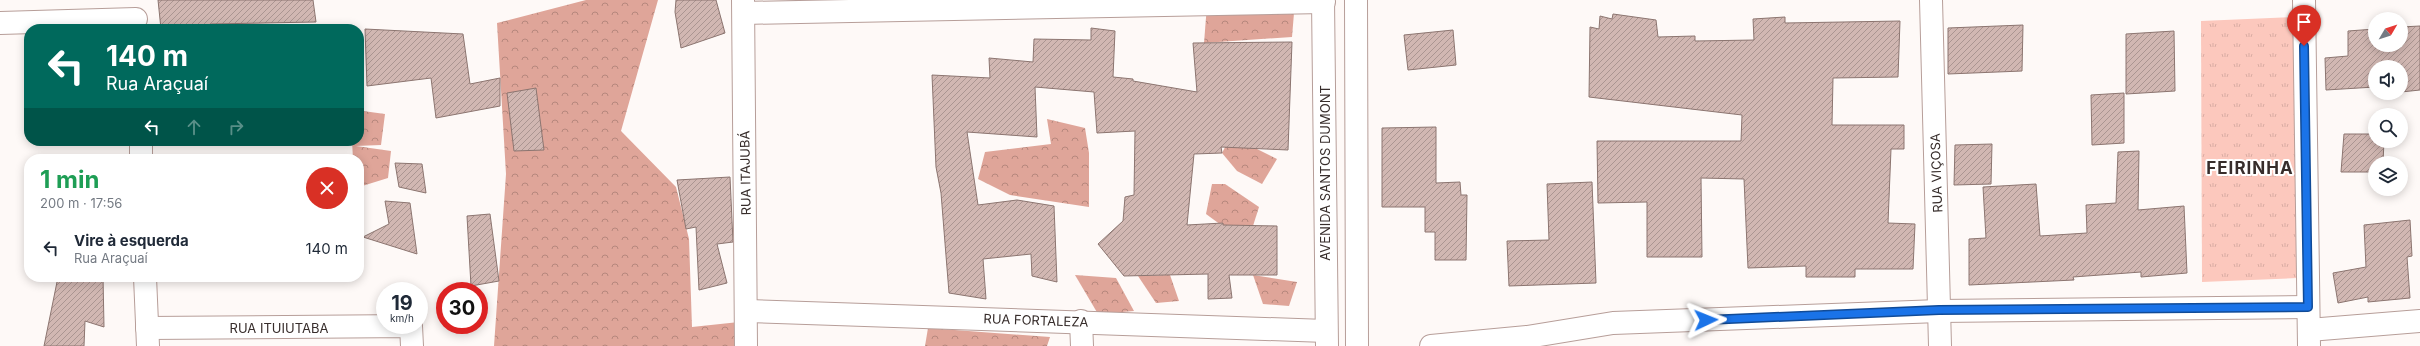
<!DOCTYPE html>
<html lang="pt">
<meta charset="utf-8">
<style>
body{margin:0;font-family:Inter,sans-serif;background:#f2f2f3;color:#1f2937;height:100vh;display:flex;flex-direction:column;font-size:15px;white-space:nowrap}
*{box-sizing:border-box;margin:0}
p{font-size:13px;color:#747a83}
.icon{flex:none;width:22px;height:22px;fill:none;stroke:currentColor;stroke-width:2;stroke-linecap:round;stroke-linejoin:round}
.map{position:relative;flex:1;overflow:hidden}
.side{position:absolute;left:24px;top:154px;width:340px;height:128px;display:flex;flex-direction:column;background:#fff;border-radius:16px;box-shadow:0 2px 10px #0003}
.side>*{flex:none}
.top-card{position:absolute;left:24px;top:24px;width:340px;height:122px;border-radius:16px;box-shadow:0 2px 10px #0003;background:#00695c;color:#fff;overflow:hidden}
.needle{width:26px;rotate:51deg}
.controls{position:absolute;left:2368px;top:12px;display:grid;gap:8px}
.controls a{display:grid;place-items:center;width:40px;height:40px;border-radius:50%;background:#fff;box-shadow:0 2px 10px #0003;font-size:20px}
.speed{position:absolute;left:376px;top:282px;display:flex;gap:8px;font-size:20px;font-weight:700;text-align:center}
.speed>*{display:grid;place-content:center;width:52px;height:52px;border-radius:50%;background:#fff;box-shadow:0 2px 10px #0003;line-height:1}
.speed small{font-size:10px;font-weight:400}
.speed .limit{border:6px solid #d22;background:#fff;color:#111}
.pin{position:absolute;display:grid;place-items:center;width:34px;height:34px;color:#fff;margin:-41px -17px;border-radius:50% 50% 50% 0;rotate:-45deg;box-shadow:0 0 4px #0007}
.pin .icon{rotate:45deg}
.me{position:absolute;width:44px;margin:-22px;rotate:88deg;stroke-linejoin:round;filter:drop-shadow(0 0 3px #0008)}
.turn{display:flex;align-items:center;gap:14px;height:84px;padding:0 16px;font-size:18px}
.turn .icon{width:52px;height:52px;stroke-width:2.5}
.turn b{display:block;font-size:28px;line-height:34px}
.lanes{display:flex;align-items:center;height:38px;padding:0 16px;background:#0003;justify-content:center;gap:20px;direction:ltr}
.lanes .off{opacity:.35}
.round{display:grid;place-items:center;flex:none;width:42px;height:42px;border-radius:21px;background:#f2f2f3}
.summary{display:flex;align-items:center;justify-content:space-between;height:68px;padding:0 16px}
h1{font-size:24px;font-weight:700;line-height:30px;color:#1e9e55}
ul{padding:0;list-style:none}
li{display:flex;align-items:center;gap:12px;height:52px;padding:0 16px}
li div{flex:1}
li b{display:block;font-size:15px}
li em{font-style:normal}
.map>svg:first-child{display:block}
.grass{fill:url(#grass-tufts)}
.forest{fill:url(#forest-crowns)}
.building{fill:url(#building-hatch);stroke:#8c7570}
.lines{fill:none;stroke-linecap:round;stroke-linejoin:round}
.minor-casing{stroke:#b79e99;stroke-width:24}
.primary-casing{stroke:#b79e99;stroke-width:24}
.minor{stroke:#fff;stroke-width:22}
.primary{stroke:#fff;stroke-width:22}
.route-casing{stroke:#114b97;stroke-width:10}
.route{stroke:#1a73e8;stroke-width:7}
.labels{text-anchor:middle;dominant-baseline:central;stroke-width:4;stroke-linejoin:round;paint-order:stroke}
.street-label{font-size:13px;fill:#372d2b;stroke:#fff}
.district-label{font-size:17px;font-weight:bold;letter-spacing:1px;fill:#372d2b;stroke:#fff}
</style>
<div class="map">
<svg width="2420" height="346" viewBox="0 0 2420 346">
<defs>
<pattern id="grass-tufts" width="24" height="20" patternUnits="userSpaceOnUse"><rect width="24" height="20" fill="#fcc8bd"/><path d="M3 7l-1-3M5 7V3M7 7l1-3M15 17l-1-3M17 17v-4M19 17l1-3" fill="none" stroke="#d9aca3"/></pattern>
<pattern id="forest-crowns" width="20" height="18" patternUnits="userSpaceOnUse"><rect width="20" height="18" fill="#dfa599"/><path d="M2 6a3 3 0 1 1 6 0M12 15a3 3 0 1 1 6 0" fill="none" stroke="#b6877d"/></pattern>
<pattern id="building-hatch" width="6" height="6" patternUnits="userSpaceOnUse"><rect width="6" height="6" fill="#d1b7b2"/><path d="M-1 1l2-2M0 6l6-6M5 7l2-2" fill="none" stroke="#aa9591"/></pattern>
</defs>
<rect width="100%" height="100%" fill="#fef9f7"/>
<path class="grass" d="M 2296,17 L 2297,278 L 2202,282 L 2201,21 Z"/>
<g class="forest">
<path d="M 586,0 L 658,0 L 621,131 L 676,187 L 689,239 L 692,327 L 739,322 L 738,346 L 494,346 L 506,174 L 497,23 Z"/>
<path d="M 1207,5 L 1294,13 L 1292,37 L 1204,43 Z"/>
<path d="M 363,111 L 385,114 L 381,145 L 356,146 L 391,151 L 388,178 L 359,187 L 359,159 L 353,159 L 352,141 L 359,141 L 359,112 Z"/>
<path d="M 1047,119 L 1085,128 L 1089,153 L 1089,207 L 1010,195 L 978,179 L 985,152 L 1051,144 Z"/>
<path d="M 1231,136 L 1277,159 L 1262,184 L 1237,171 L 1222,153 Z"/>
<path d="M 1212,184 L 1225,184 L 1259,207 L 1253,226 L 1221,225 L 1206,214 Z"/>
<path d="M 1075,275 L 1116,278 L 1134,311 L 1098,314 Z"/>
<path d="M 1170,275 L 1179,301 L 1156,303 L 1138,276 Z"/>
<path d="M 1253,275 L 1297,282 L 1289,306 L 1263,304 Z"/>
<path d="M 928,328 L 1050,337 L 1047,346 L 925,346 Z"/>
</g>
<g class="building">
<path d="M 158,0 L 313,0 L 316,22 L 212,24 L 184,29 L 161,29 Z"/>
<path d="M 676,0 L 716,0 L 725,33 L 681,48 L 675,12 Z"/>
<path d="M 1613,14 L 1656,20 L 1658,37 L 1695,36 L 1695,41 L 1754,40 L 1753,19 L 1785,17 L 1785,23 L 1900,21 L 1898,77 L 1833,78 L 1832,125 L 1904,125 L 1904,149 L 1891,149 L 1888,223 L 1915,224 L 1913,269 L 1855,269 L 1855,277 L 1806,277 L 1806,266 L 1748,268 L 1744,179 L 1701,178 L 1702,257 L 1647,257 L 1647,202 L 1598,203 L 1597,141 L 1741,141 L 1742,115 L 1589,97 L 1590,27 L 1599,29 L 1600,16 L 1612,19 Z"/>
<path d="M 2023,25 L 2022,71 L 1948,74 L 1948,28 Z"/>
<path d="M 2420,26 L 2420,90 L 2401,92 L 2401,67 L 2375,67 L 2375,87 L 2326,90 L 2325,58 L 2348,56 L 2348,31 L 2375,29 L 2375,45 L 2401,45 L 2401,27 Z"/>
<path d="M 1091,28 L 1115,31 L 1113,77 L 1133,79 L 1133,81 L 1197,92 L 1193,43 L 1292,42 L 1288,150 L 1221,147 L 1222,153 L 1194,154 L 1187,225 L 1223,223 L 1223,225 L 1277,226 L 1277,275 L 1229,275 L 1232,298 L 1208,299 L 1208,274 L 1124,276 L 1098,244 L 1123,221 L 1125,197 L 1134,195 L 1135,131 L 1097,133 L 1094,92 L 1035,87 L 1037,137 L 967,132 L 978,205 L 1017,200 L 1054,206 L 1057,282 L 1032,276 L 1031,254 L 983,259 L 986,299 L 949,293 L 941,193 L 936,167 L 932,75 L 990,78 L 989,58 L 1033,62 L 1034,39 L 1091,40 Z"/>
<path d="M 365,29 L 463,34 L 470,84 L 500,78 L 500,106 L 436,118 L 431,78 L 367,86 Z"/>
<path d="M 1453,30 L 1456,65 L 1408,70 L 1404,35 Z"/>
<path d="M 2174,31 L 2175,91 L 2126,94 L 2126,34 Z"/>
<path d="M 536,88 L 544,150 L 514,151 L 507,93 Z"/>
<path d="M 2124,93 L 2124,143 L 2092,145 L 2091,95 Z"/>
<path d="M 1436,127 L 1436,183 L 1460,182 L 1461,195 L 1467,195 L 1466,260 L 1435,260 L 1435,232 L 1425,232 L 1425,207 L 1382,207 L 1382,128 Z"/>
<path d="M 2344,134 L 2375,134 L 2375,141 L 2384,141 L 2383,163 L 2375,163 L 2375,172 L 2341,172 Z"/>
<path d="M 1992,144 L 1991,184 L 1954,185 L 1955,145 Z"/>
<path d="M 2139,151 L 2138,210 L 2184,206 L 2187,273 L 2141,277 L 2141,272 L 2073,277 L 2074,280 L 1969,285 L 1969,239 L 1986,238 L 1983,187 L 2036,184 L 2040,236 L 2087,233 L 2086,205 L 2116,203 L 2118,152 Z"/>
<path d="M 395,163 L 422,164 L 426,193 L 399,187 Z"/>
<path d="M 730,177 L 733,242 L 717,244 L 727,283 L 699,290 L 696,227 L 686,229 L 677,180 Z"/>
<path d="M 1592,182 L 1596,283 L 1509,286 L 1507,241 L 1549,240 L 1547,184 Z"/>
<path d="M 385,201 L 410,203 L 417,254 L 363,237 L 389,224 Z"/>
<path d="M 490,214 L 499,281 L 471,286 L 467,216 Z"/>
<path d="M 2410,220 L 2412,256 L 2407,257 L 2410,298 L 2368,302 L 2368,297 L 2338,303 L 2333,273 L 2366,267 L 2364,225 Z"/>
<path d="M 58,277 L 103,277 L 104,327 L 85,321 L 84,346 L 44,346 Z"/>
</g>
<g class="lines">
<g class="minor-casing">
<g id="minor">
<path d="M 743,0 L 746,346"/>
<path d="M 1931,0 L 1940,346"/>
<path d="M 2304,0 L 2309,346"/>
<path d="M 744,13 L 1324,2"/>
<path d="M 0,23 L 136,19"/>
<path d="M 141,141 L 141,159"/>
<path d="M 145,277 L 148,346"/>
<path d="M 747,311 L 1326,331"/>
<path d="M 1081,321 L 1082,346"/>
<path d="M 147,328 L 411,326 L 412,346"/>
<path d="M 2309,330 L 2420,321"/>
<path d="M 1431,346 L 1527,337 L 1613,323 L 1939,311 L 2308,307"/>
</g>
</g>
<g class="primary-casing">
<g id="primary">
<path d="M 1323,0 L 1327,346"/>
<path d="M 1356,0 L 1357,346"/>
</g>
</g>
<use href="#minor" class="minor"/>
<use href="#primary" class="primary"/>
</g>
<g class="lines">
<g class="route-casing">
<path id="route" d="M 1706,320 L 1939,310 L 2308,307 L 2304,46"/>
</g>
<use href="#route" class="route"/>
</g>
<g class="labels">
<g class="street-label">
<text transform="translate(745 173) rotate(-91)">RUA ITAJUBÁ</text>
<text transform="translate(1325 173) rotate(-90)">AVENIDA SANTOS DUMONT</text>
<text transform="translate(1936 173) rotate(-92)">RUA VIÇOSA</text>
<text transform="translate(1036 320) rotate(2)">RUA FORTALEZA</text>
<text x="279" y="328">RUA ITUIUTABA</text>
</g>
<g class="district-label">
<text x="2250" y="168">FEIRINHA</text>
</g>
</g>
</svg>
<div class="controls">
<a><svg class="needle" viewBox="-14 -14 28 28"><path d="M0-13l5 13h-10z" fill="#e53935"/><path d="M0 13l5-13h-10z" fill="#747a83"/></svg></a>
<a><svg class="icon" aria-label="sound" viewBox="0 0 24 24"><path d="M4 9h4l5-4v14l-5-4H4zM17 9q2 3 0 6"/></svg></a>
<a><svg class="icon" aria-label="search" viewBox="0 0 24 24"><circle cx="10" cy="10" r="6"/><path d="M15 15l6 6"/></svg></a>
<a><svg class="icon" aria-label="layers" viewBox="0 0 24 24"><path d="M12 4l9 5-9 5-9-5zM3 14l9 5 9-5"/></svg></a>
</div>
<div class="speed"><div>19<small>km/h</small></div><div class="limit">30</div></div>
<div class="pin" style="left:2304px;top:46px;background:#d93025"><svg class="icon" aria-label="arrive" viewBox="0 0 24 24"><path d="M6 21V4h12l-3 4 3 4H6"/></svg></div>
<svg class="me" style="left:1706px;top:320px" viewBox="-20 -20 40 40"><path d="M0-17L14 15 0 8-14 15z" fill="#1a73e8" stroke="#fff" stroke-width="4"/></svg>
<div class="top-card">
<div class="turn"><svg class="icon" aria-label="left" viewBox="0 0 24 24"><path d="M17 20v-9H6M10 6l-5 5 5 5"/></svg><div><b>140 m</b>Rua Araçuaí</div></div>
<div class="lanes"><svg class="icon" aria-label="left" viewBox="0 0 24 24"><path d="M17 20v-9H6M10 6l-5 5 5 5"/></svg><svg class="icon off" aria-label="ahead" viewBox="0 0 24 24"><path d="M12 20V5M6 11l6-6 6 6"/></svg><svg class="icon off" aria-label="right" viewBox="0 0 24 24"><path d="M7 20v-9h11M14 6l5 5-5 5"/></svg></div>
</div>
<section class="side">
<div class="summary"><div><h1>1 min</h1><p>200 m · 17:56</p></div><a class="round" style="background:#d93025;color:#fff"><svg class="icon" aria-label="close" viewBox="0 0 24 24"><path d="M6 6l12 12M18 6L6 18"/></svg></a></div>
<ul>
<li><svg class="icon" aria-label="left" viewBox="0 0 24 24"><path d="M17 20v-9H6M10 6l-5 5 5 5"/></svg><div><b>Vire à esquerda</b><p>Rua Araçuaí</p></div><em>140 m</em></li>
</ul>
</section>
</div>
